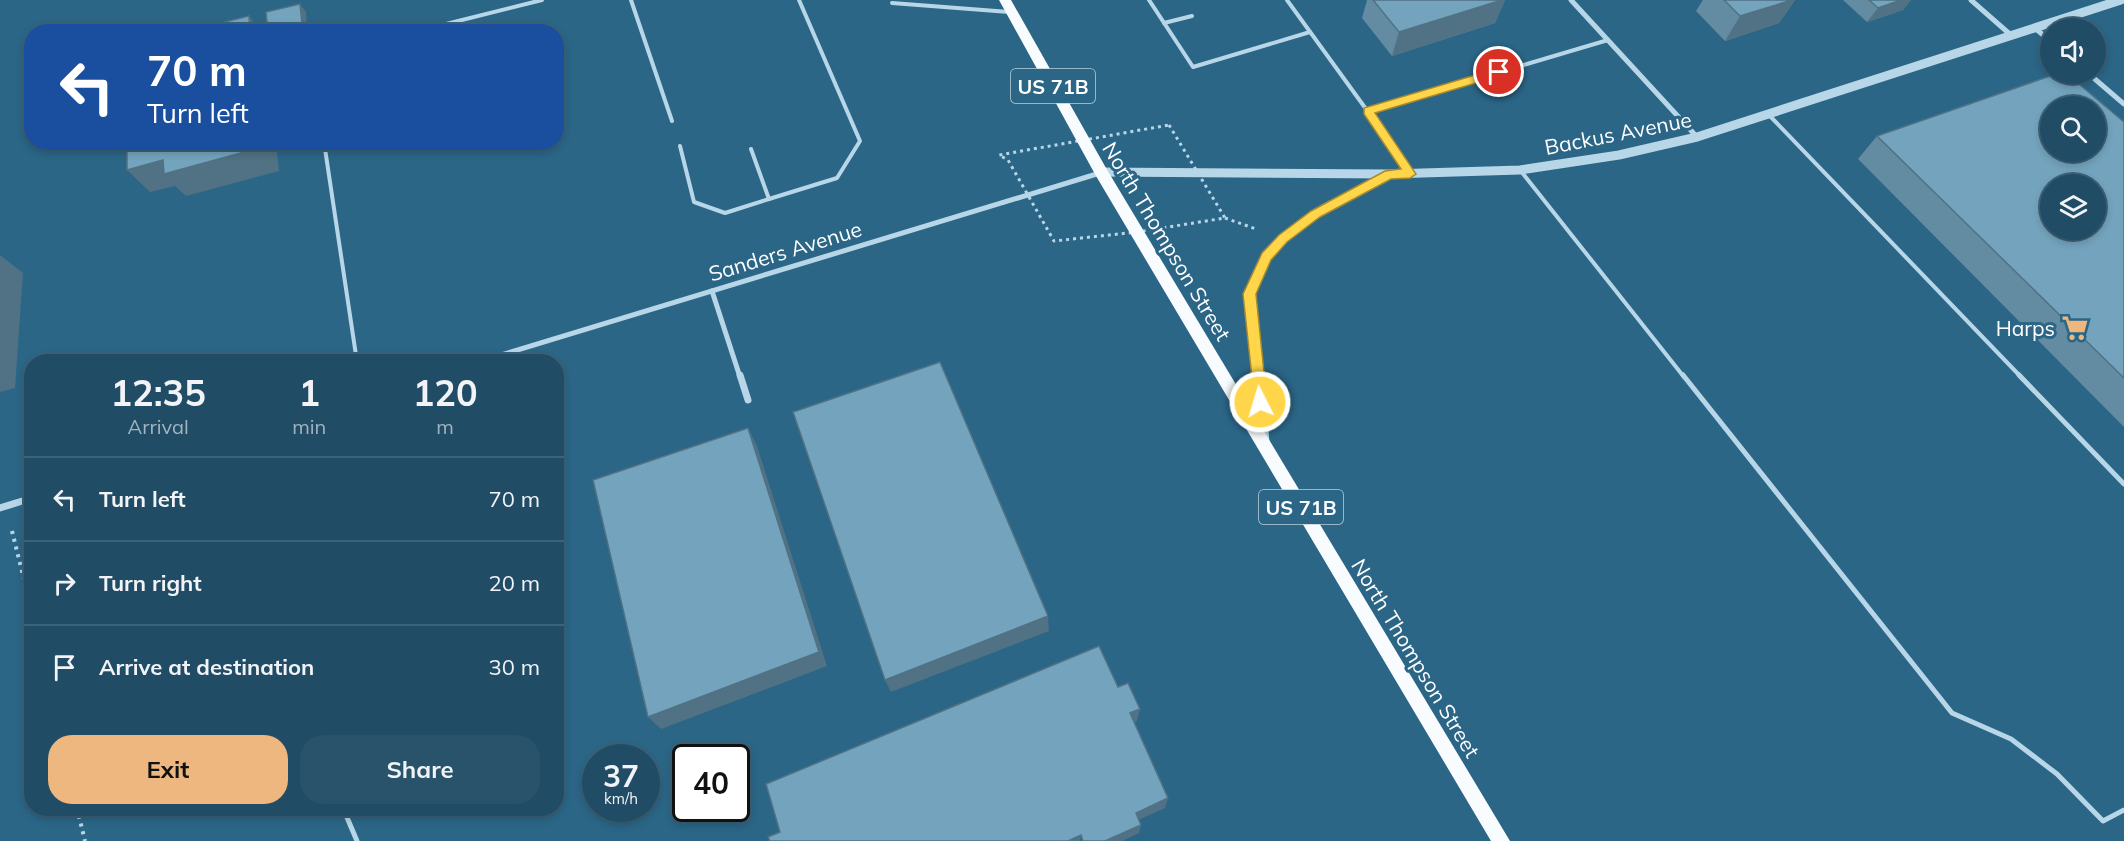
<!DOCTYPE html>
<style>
body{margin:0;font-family:Mulish,sans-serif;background:#28536b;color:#f1f3f6;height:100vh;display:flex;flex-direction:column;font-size:22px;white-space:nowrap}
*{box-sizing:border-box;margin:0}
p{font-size:20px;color:#a2b4bf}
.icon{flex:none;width:33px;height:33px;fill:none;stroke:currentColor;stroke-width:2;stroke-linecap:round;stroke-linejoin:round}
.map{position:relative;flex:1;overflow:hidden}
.sheet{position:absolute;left:24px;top:354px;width:540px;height:462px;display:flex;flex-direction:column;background:#204c65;border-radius:24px;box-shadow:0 3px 9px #0003,0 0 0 2px #3d6379}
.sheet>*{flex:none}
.top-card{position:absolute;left:24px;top:24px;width:540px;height:126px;border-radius:24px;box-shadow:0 3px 9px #0003,0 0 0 2px #3d6379;background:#1a4fa0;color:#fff;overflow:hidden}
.buttons{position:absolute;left:2040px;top:18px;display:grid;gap:12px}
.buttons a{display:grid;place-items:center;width:66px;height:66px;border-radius:50%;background:#204c65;box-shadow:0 3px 9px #0003,0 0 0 2px #3d6379;font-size:30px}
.speed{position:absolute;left:582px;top:744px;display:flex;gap:12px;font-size:30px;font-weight:700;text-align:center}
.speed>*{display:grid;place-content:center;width:78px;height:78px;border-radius:50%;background:#204c65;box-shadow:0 3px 9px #0003,0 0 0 2px #3d6379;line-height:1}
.speed small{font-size:15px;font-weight:400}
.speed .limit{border:3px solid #111;border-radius:9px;background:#fff;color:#111}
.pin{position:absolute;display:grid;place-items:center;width:51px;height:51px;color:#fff;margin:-26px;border:3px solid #fff;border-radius:50%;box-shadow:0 2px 6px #0007}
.me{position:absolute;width:66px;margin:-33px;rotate:355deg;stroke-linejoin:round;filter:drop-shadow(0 0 4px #0008)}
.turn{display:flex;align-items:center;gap:21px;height:126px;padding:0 24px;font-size:27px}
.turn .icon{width:78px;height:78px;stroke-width:2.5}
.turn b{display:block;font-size:42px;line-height:51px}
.eta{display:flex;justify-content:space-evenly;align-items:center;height:102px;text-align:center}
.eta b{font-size:36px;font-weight:700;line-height:42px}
.button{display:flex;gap:12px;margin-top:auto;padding:12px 24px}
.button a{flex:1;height:69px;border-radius:24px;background:#edb77f;color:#111;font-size:24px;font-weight:700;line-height:69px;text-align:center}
.button a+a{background:#28536b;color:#f1f3f6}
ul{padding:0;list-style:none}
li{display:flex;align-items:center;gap:18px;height:84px;padding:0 24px;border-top:2px solid #3d6379}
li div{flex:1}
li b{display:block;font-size:22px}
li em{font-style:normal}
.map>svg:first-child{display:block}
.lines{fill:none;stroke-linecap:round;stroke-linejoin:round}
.path-far1{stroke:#b7d7e8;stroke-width:3;stroke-dasharray:3 4;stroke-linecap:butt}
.path{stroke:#b7d7e8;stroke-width:4;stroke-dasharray:3 5;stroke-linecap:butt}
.service-far1{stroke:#b7d7e8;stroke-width:4}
.service{stroke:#b7d7e8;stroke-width:5}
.minor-far1{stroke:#b7d7e8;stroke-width:5}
.minor{stroke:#b7d7e8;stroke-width:7}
.tertiary-far1{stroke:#b7d7e8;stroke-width:9}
.tertiary{stroke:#b7d7e8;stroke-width:11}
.primary{fill:#f9fcfe;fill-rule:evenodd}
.wall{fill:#638ca3}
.shaded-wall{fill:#507284}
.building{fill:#73a3bd;stroke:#507284;stroke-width:1.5;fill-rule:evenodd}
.route{fill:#ffd54a;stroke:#a68a30;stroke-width:1.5}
.labels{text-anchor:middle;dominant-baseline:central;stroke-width:6;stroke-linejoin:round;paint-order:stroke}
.shield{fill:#2b6687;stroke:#bfd1db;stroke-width:1.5}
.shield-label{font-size:20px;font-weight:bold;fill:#fff}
.street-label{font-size:21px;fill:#fff;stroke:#2b6687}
.poi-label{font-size:21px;fill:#fff;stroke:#2b6687;text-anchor:end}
</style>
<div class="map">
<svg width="2124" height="841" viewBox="0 0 2124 841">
<rect width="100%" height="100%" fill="#2b6687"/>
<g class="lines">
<g class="path-far1">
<path d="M 1169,125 L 1225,218 L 1137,232 L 1054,241 L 1008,160 L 999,155 Z"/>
<path d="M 1225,218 L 1256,229"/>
</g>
<g class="path">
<path d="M 12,531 L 32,612"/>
<path d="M 77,808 L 85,841"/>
</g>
<g class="service-far1">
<path d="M 631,0 L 672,121"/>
<path d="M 1149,0 L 1193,67 L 1310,32"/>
<path d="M 1287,0 L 1387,138 L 1410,174"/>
<path d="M 892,3 L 1009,12"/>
<path d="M 1164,23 L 1192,16"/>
<path d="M 414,32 L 542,0"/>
<path d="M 1368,111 L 1608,40"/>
<path d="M 1768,114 L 2021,377"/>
<path d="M 324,142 L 357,362"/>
<path d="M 680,146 L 694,202 L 725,213 L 769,199 L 751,149"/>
<path d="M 1520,170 L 1684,377"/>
<path d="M 769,199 L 837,178 L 860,141 L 799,0"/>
</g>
<g class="service">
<path d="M 1683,375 L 1952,713 L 2011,739 L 2057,774 L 2103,821 L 2124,810"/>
<path d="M 2019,375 L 2124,484"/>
<path d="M 343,808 L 357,841"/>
</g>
<g class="minor-far1">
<path d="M 1571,0 L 1697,137"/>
<path d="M 1971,0 L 2012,36"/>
<path d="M 2035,28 L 2050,41"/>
<path d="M 2089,74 L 2124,104"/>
<path d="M 712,291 L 740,377"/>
<path d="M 478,362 L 1100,173"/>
</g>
<g class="minor">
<path d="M 740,375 L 748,400"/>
<path d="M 0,508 L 32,498"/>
</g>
<g class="tertiary-far1">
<path d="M 1101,172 L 1390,174 L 1520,170 L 1619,155 L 1697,137 L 2121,0"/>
<path d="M 1258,377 L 1250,294 L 1266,257 L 1283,239 L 1315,214 L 1386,176"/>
</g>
<path class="tertiary" d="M 1258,375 L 1264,442"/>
<path class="primary" d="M 999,0 L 1011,0 L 1106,168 L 1510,841 L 1491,841 L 1096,176 Z"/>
</g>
<g class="wall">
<path d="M 1367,0 L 1505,0 L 1495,23 L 1392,56 L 1362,18 Z"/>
<path d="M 1703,0 L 1795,0 L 1779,23 L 1725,41 L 1696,11 Z"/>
<path d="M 1843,0 L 1911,0 L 1903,10 L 1867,22 Z"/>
<path d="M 2124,122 L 2124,427 L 1858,159 L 1877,136 Z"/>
</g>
<g class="shaded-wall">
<path d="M 1502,0 L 1505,0 L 1495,23 L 1392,56 L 1399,32 Z"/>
<path d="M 1792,0 L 1795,0 L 1779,23 L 1725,41 L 1740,16 Z"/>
<path d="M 1901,0 L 1911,0 L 1903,10 L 1867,22 L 1878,8 Z"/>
<path d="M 300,4 L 306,12 L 307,31 L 270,32 Z"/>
<path d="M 249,16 L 255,24 L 256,32 L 250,32 Z"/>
<path d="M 259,142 L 276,142 L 279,171 L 186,196 L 175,186 L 150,192 L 127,170 L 163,160 Z"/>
<path d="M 0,255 L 23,273 L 15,388 L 0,392 Z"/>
<path d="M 748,428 L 757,446 L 827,666 L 661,729 L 648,717 Z"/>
<path d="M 1048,616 L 1049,631 L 891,692 L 885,680 Z"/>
<path d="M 1140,709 L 1137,721 L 1127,725 L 1130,713 Z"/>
<path d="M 1168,798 L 1165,808 L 1134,822 L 1136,813 Z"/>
<path d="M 1141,825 L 1139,833 L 1122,841 L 1105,841 Z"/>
<path d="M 1081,835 L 1080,841 L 1068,841 Z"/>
</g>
<g class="building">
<path d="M 1373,0 L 1502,0 L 1399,32 Z"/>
<path d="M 1724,0 L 1792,0 L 1740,16 Z"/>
<path d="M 1869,0 L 1901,0 L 1878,8 Z"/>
<path d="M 300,4 L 302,24 L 268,32 L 266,12 Z"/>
<path d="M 249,16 L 250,32 L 216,32 L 216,24 Z"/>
<path d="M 261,29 L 261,32 L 254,32 L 254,31 Z"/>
<path d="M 2056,74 L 2067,74 L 2124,122 L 2124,378 L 1877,136 ZM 2050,106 L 2096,106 L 2096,152 L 2050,152 ZM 2050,184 L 2096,184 L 2096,230 L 2050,230 Z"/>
<path d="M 127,142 L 259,142 L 259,148 L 164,174 L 163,160 L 127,170 Z"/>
<path d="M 940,362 L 1048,616 L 885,680 L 793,412 Z"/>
<path d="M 748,428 L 819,652 L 648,717 L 593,480 Z"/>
<path d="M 1099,646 L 1118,687 L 1128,683 L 1140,709 L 1130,713 L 1168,798 L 1136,813 L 1141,825 L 1105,841 L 1083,841 L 1081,835 L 1068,841 L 770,841 L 768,837 L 780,832 L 766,784 Z"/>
</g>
<path class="route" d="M 1499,68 L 1503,69 L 1503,75 L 1375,113 L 1416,174 L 1410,178 L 1391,179 L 1320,217 L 1287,242 L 1271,260 L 1256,294 L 1267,402 L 1265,406 L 1255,406 L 1243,294 L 1262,253 L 1279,235 L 1311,211 L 1385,171 L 1401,169 L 1364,114 L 1364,108 Z"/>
<defs>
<g id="supermarket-bare" transform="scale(2.07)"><path d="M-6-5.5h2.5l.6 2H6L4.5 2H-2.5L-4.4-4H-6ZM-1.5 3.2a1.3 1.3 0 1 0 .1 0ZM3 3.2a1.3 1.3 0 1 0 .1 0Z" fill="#edb77f" stroke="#2b6687" stroke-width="2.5" paint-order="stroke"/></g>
</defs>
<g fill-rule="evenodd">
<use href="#supermarket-bare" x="2075" y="328"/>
</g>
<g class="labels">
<g class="shield">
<rect x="1011" y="69" width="84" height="34" rx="4.5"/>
<rect x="1259" y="490" width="84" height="34" rx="4.5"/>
</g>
<g class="shield-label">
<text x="1053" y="86">US 71B</text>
<text x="1301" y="507">US 71B</text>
</g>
<g class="street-label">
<text transform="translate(1618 133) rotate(-11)">Backus Avenue</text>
<text transform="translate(1167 241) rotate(59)">North Thompson Street</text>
<text transform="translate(785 251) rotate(-17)">Sanders Avenue</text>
<text transform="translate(1416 658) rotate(59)">North Thompson Street</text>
</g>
<g class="poi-label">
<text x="2055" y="328">Harps</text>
</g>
</g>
</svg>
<div class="buttons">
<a><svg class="icon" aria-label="sound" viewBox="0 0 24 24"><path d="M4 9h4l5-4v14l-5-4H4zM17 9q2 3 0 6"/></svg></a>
<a><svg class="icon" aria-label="search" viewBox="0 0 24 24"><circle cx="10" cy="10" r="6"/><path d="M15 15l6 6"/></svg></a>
<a><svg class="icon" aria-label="layers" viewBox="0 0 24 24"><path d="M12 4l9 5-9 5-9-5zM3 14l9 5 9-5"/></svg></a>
</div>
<div class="speed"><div>37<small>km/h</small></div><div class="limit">40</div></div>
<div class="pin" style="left:1499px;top:72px;background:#d93025"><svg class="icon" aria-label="arrive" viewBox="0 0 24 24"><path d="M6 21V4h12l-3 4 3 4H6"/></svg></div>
<svg class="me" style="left:1260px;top:402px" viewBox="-20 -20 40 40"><circle r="17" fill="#ffd54a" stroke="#fff" stroke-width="3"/><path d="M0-11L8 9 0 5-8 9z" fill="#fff"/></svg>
<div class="top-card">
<div class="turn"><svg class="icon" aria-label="left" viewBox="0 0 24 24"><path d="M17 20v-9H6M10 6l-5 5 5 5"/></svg><div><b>70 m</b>Turn left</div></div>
</div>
<section class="sheet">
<div class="eta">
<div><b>12:35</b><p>Arrival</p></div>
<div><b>1</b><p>min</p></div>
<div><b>120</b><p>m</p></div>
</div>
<ul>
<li><svg class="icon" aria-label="left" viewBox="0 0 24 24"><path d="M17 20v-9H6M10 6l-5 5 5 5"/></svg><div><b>Turn left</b></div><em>70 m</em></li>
<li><svg class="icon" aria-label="right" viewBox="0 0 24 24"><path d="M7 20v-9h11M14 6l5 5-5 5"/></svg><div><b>Turn right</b></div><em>20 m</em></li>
<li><svg class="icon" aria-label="arrive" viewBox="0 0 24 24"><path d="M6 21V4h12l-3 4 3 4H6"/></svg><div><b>Arrive at destination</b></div><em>30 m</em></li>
</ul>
<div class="button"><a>Exit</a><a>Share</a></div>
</section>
</div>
